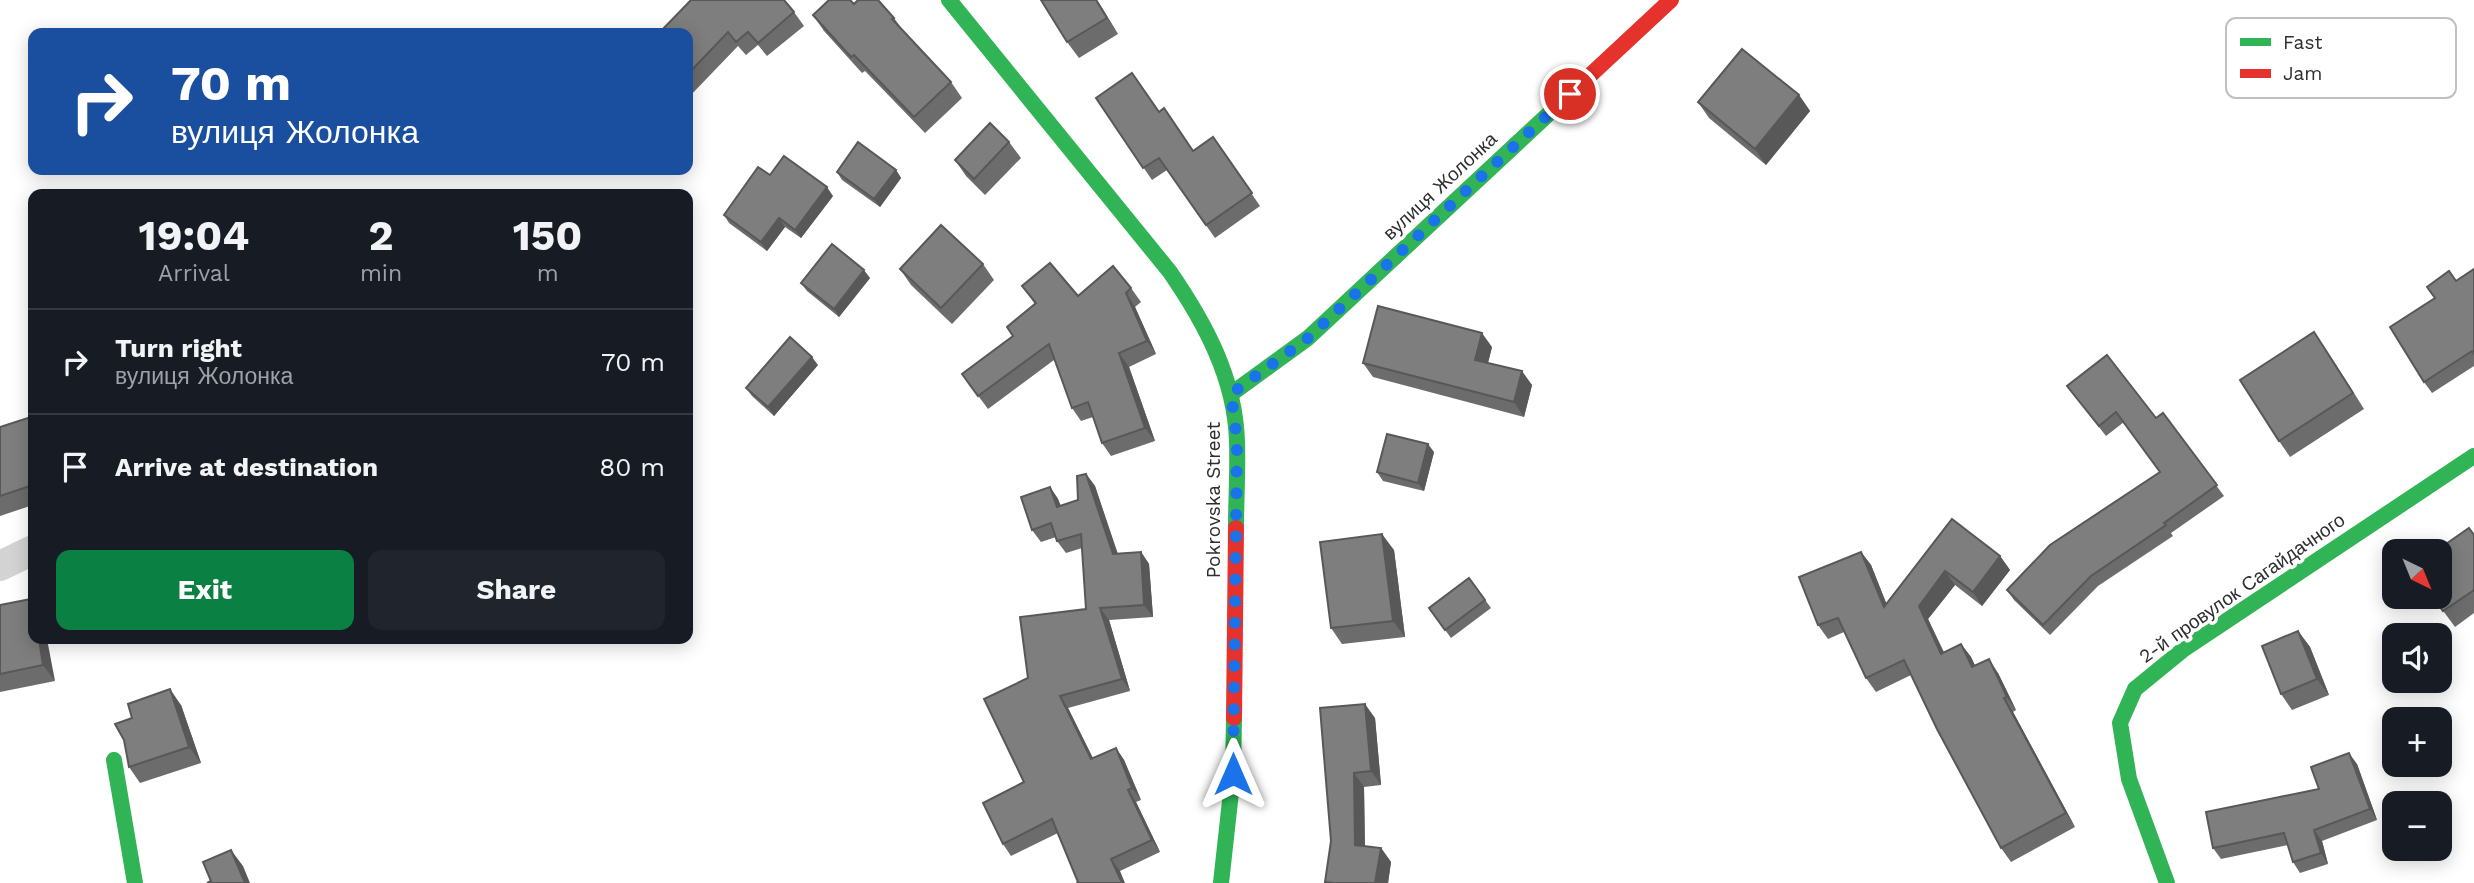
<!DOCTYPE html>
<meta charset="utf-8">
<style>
body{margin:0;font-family:"Work Sans",sans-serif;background:#20242c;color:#f1f3f6;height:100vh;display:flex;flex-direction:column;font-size:26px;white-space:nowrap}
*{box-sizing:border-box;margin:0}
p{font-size:23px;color:#9ea1a6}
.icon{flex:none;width:38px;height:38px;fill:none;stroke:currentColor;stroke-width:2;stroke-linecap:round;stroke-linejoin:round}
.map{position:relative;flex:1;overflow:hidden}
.sheet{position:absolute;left:28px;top:189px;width:665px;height:455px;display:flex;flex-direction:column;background:#171b24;border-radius:14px;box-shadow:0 4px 18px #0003}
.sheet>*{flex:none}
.guide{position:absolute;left:28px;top:28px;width:665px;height:147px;border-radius:14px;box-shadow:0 4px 18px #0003;background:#1a4fa0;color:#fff;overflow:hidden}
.needle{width:46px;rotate:137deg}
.tools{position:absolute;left:2382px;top:539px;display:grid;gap:14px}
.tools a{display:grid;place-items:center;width:70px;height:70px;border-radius:14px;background:#171b24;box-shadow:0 4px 18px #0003;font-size:35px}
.pin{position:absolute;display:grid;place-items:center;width:60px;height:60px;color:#fff;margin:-30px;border:4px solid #fff;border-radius:50%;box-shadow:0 2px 7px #0007}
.me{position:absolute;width:77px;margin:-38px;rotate:0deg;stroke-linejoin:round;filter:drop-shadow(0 0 5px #0008)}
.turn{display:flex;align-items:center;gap:24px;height:147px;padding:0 28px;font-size:32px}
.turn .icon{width:91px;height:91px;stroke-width:2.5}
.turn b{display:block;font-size:49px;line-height:60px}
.eta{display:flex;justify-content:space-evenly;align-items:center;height:119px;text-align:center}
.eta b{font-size:42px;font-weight:700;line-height:49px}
.action{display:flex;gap:14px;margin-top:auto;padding:14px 28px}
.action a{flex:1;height:80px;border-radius:14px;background:#0b8043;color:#fff;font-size:28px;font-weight:700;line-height:80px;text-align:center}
.action a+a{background:#20242c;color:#f1f3f6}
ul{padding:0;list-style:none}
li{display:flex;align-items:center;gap:21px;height:105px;padding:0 28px;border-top:2px solid #363941}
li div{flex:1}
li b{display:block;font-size:26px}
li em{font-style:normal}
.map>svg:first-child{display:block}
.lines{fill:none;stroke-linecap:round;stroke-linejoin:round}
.street{stroke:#d3d3d3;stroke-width:30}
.fast{stroke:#30b455;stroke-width:16}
.jam{stroke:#e5322d;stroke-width:16}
.wall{fill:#6c6c6c}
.shaded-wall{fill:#585858}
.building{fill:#7e7e7e;stroke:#585858;stroke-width:2}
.route{stroke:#1a73e8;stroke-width:12;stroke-dasharray:0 21.6}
.labels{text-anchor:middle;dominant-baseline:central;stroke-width:7;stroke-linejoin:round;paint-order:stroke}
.street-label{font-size:19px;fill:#2e2e2e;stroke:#fff}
.key{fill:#fff;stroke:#c0c0c0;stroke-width:2}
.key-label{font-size:19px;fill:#2e2e2e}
</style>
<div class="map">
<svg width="2474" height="883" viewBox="0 0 2474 883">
<rect width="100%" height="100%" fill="#fff"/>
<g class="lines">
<path class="street" d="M 0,566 L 33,550"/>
<g class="fast">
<path d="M 949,0 L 1170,272 C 1205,323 1235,378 1237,441 C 1238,470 1236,499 1236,528"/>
<path d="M 1231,394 L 1308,338 L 1555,108"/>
<path d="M 114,760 L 135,883"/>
<path d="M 1221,883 L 1233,774 L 1234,718"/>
<path d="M 2167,883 L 2129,779 L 2120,723 L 2135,689 L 2184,649 L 2474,456"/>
</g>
<g class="jam">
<path d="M 1555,108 L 1671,0"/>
<path d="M 1234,718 L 1236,528"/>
</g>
</g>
<g class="wall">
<path d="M 1097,0 L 1118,34 L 1079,58 L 1067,42 Z"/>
<path d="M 854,4 L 894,18 L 904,32 L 951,82 L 962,98 L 925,133 L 865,71 L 862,73 L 824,31 L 813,15 Z"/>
<path d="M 794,12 L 804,26 L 767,56 L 758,45 L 746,55 L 738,46 L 688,98 L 688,33 Z"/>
<path d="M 1799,95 L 1810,111 L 1766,165 L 1709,118 L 1698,102 Z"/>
<path d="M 1096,98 L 1159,112 L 1193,151 L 1213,137 L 1260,206 L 1215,238 L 1167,170 L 1152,180 Z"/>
<path d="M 1009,142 L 1021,158 L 985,195 L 966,176 L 955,160 Z"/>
<path d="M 896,170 L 901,178 L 880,207 L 842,180 L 837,172 Z"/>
<path d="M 770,175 L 833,196 L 801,238 L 785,227 L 767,251 L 729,223 L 724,215 Z"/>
<path d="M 983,264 L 994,280 L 952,324 L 911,285 L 900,269 Z"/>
<path d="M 2474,269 L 2474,366 L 2432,393 L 2424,382 L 2456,281 Z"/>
<path d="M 870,278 L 839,317 L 807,291 L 801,283 Z"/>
<path d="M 1022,286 L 1078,296 L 1131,288 L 1141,302 L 1135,307 L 1156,354 L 1129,367 L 1155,441 L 1111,456 L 1102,443 L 1093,417 L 1081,421 L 1072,408 L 1054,360 L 988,409 L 962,374 L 1013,336 L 1007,327 L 1035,304 Z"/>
<path d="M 2314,332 L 2364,409 L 2290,457 L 2279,441 Z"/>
<path d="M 1492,347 L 1488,363 L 1532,385 L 1524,417 L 1373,377 L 1363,363 Z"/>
<path d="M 818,365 L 774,416 L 752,396 L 746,388 Z"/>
<path d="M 2067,386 L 2156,418 L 2163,413 L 2224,496 L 2171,533 L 2173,536 L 2098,586 L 2050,635 L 2014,600 L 2007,590 L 2160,472 L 2124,422 L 2106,436 Z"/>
<path d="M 31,417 L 33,420 L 33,505 L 0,516 L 0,427 Z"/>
<path d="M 1434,452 L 1424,491 L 1383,481 L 1377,472 Z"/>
<path d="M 1086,474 L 1095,486 L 1117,554 L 1141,552 L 1149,564 L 1153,617 L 1109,620 L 1130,691 L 1068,708 L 1093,758 L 1116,748 L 1124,760 L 1141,800 L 1136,802 L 1160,852 L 1120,871 L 1078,882 L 1058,833 L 1011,856 L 1003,844 L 1024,782 L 1028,678 L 1086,609 L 1082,548 L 1066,553 L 1057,541 L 1056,537 L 1041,542 L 1032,530 L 1050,487 L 1058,499 L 1061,506 L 1078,500 Z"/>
<path d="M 1952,519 L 2000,556 L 2010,570 L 1982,606 L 1955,585 L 1928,619 L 1944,652 L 1961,644 L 1971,657 L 1975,666 L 1998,673 L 2016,710 L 2013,712 L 2075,827 L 2011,862 L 2001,848 L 1911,675 L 1876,692 L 1866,678 L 1844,632 L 1828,639 L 1818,625 L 1861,552 L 1871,565 L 1886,603 Z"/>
<path d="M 2474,535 L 2474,613 L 2455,627 L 2433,597 Z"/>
<path d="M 1394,550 L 1405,637 L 1342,644 L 1331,628 Z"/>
<path d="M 1469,578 L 1491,608 L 1451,638 L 1429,608 Z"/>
<path d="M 31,599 L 33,602 L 33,639 L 55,681 L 0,692 L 0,605 Z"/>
<path d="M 2298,631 L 2310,647 L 2329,695 L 2292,710 L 2281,694 Z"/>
<path d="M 181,705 L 201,763 L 140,783 L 129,767 Z"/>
<path d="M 1320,708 L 1375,718 L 1381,785 L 1364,787 L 1365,846 L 1381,848 L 1391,862 L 1388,883 L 1326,883 L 1325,882 L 1331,841 Z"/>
<path d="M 2357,764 L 2377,820 L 2322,841 L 2328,864 L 2300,873 L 2293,862 L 2288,845 L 2221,859 L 2213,848 L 2319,789 Z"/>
</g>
<g class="shaded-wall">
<path d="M 1096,0 L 1097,0 L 1118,34 L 1107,18 Z"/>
<path d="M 1799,95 L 1810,111 L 1766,165 L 1755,149 Z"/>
<path d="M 896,170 L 901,178 L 880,207 L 874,199 Z"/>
<path d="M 827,187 L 833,196 L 801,238 L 795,230 Z"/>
<path d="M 779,218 L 785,227 L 767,251 L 761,242 Z"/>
<path d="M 864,270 L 870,278 L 839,317 L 834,309 Z"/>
<path d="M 1126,293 L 1135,307 L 1156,354 L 1147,341 Z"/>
<path d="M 2314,332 L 2325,348 L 2364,409 L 2353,393 Z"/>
<path d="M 1482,333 L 1492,347 L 1485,374 L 1475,360 Z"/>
<path d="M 1119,353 L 1129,367 L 1155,441 L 1145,428 Z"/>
<path d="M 812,357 L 818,365 L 774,416 L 768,407 Z"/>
<path d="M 1522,371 L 1532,385 L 1524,417 L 1514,402 Z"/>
<path d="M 1428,444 L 1434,452 L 1424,491 L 1418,483 Z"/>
<path d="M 1086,474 L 1095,486 L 1122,566 L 1113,554 Z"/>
<path d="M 1050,487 L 1058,499 L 1065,519 L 1057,507 Z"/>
<path d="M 1382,534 L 1394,550 L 1405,637 L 1393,621 Z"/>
<path d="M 1141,552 L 1149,564 L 1153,617 L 1144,605 Z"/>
<path d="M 1861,552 L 1871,565 L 1893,620 L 1884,607 Z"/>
<path d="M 2000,556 L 2010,570 L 1982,606 L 1973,592 Z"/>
<path d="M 1945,571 L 1955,585 L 1928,619 L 1950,667 L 1941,654 L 1919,606 Z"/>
<path d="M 1100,608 L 1109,620 L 1130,691 L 1122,679 Z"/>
<path d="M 2298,631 L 2310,647 L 2329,695 L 2317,679 Z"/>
<path d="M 39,639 L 47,639 L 55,681 L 43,665 Z"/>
<path d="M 1961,644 L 1971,657 L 1982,680 L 1972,667 Z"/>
<path d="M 1989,659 L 1998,673 L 2016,710 L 2007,697 Z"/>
<path d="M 170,689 L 181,705 L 201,763 L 189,747 Z"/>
<path d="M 1060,696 L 1068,708 L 1099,771 L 1091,759 Z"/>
<path d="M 2004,698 L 2013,712 L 2075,827 L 2066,813 Z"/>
<path d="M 1365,704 L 1375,718 L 1381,785 L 1371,771 Z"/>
<path d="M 1116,748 L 1124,760 L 1141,800 L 1132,788 Z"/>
<path d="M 2349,753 L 2357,764 L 2377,820 L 2370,809 Z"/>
<path d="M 1354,773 L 1364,787 L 1365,859 L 1355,845 Z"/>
<path d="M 1128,790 L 1136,802 L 1160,852 L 1152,840 Z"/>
<path d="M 2314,830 L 2322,841 L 2328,864 L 2321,853 Z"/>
<path d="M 1381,848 L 1391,862 L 1388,883 L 1375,883 Z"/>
<path d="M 231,850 L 243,866 L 250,883 L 245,883 Z"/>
<path d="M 1111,859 L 1120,871 L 1125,883 L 1122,883 Z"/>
</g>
<g class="building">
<path d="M 691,0 L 784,0 L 794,12 L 758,43 L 748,32 L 736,42 L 728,32 L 688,74 L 688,33 L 659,33 Z"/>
<path d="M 829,0 L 850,0 L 854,4 L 858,0 L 878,0 L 894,18 L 892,19 L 951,82 L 914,117 L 854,55 L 851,57 L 813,15 Z"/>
<path d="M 1041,0 L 1096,0 L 1107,18 L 1067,42 Z"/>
<path d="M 1742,49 L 1799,95 L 1755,149 L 1698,102 Z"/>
<path d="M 1132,73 L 1159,112 L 1164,108 L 1193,151 L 1213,137 L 1252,193 L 1206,225 L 1159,158 L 1143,168 L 1096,98 Z"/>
<path d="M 990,123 L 1009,142 L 974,179 L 955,160 Z"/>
<path d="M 858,142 L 896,170 L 874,199 L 837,172 Z"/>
<path d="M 784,156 L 827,187 L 795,230 L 779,218 L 761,242 L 724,215 L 758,167 L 770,175 Z"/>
<path d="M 941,225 L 983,264 L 941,308 L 900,269 Z"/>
<path d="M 832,244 L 864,270 L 834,309 L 801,283 Z"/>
<path d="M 1050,263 L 1078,296 L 1113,266 L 1131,288 L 1126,293 L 1147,341 L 1119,353 L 1145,428 L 1102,443 L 1088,402 L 1072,408 L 1049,344 L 978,396 L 962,374 L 1013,336 L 1007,327 L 1036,303 L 1022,286 Z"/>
<path d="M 2474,269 L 2474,354 L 2472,351 L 2424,382 L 2390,327 L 2435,298 L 2427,287 L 2449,271 L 2456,281 Z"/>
<path d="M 1378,306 L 1482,333 L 1475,360 L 1522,371 L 1514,402 L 1363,363 Z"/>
<path d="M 2314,332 L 2353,393 L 2279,441 L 2240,380 Z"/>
<path d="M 790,337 L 812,357 L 768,407 L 746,388 Z"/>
<path d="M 2107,355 L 2156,418 L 2163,413 L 2217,485 L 2164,523 L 2166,525 L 2091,576 L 2043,625 L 2007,590 L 2050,545 L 2160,472 L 2116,412 L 2099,426 L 2067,386 Z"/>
<path d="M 31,417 L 33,424 L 33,485 L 0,496 L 0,427 Z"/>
<path d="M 1387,434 L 1428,444 L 1418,483 L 1377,472 Z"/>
<path d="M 1086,474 L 1113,554 L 1141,552 L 1144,605 L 1100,608 L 1122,679 L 1060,696 L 1091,759 L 1116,748 L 1132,788 L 1128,790 L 1152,840 L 1111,859 L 1122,883 L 1077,883 L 1078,882 L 1052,819 L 1003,844 L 983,803 L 1024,782 L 984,699 L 1028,678 L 1020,617 L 1086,609 L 1081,534 L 1057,541 L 1051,523 L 1032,530 L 1021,497 L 1050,487 L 1057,507 L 1078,500 L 1077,476 Z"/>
<path d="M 1952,519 L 2000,556 L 1973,592 L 1945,571 L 1919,606 L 1941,654 L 1961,644 L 1972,667 L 1989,659 L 2007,697 L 2004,698 L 2066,813 L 2001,848 L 1937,729 L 1904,660 L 1866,678 L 1838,618 L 1818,625 L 1799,577 L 1861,552 L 1884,607 Z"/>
<path d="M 2469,528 L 2474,535 L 2474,590 L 2443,611 L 2433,597 L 2440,597 L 2440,551 L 2436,551 Z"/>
<path d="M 1382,534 L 1393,621 L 1331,628 L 1320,542 Z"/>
<path d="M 1469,578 L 1485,600 L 1445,630 L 1429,608 Z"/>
<path d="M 31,599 L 33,611 L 33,639 L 39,639 L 43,665 L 0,674 L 0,605 Z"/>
<path d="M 2298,631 L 2317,679 L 2281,694 L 2262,646 Z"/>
<path d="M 170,689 L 189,747 L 129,767 L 124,740 L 115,724 L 132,718 L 128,704 Z"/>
<path d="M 1365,704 L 1371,771 L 1354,773 L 1355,845 L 1381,848 L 1375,883 L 1334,883 L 1325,882 L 1331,841 L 1320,708 Z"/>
<path d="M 2349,753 L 2370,809 L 2314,830 L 2321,853 L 2293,862 L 2284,833 L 2213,848 L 2206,812 L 2319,789 L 2311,767 Z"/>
<path d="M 231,850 L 245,883 L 207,883 L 211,881 L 203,862 Z"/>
</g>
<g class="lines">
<path class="route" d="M 1233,774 L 1237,440 L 1231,394 L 1308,338 L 1570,94"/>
</g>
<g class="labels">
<g class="street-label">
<text transform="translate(1440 186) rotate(-43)">вулиця Жолонка</text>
<text transform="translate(1213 500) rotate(-90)">Pokrovska Street</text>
<text transform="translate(2242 588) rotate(-35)">2-й провулок Сагайдачного</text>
</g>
</g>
<rect x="2226" y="18" width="230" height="80" rx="10" class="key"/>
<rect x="2240" y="38" width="31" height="8" fill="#30b455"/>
<rect x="2240" y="69" width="31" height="9" fill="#e5322d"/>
<g class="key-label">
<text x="2283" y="49">Fast</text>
<text x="2283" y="80">Jam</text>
</g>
</svg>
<div class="tools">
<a><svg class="needle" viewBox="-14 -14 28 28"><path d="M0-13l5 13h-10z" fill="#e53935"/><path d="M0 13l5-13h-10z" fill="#9ea1a6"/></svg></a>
<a><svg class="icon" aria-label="sound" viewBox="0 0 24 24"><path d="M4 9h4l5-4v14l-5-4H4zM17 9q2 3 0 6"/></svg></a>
<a>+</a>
<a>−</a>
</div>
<div class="pin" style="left:1570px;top:94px;background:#d93025"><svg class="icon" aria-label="arrive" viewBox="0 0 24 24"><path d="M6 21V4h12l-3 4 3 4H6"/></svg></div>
<svg class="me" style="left:1233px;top:774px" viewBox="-20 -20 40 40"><path d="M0-17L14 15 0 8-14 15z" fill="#1a73e8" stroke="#fff" stroke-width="4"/></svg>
<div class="guide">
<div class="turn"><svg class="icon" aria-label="right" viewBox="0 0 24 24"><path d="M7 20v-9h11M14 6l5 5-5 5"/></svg><div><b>70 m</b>вулиця Жолонка</div></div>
</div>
<section class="sheet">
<div class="eta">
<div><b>19:04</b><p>Arrival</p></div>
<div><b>2</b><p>min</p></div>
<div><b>150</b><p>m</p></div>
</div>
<ul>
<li><svg class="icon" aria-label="right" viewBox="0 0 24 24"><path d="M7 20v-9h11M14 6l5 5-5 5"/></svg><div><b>Turn right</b><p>вулиця Жолонка</p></div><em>70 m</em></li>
<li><svg class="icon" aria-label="arrive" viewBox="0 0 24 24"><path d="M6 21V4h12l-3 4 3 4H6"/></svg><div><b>Arrive at destination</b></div><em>80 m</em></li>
</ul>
<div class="action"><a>Exit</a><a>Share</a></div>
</section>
</div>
